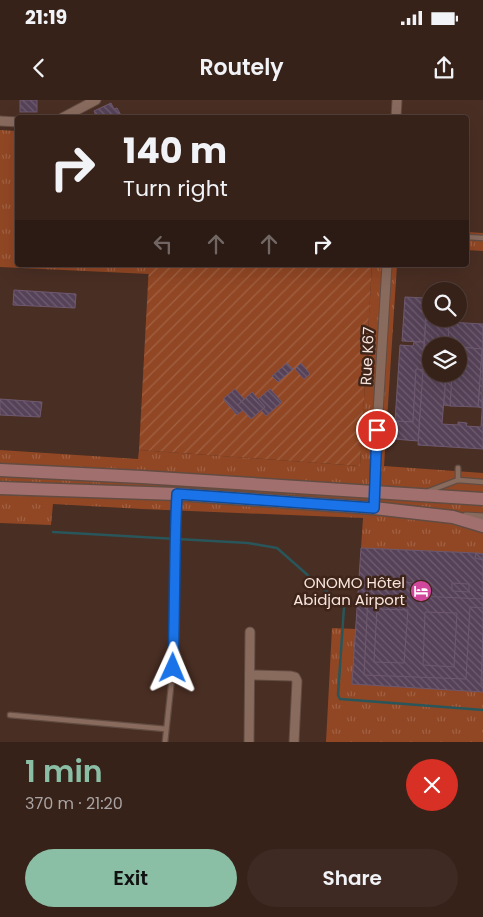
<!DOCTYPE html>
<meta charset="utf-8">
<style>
body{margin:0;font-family:Poppins,sans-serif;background:#3e2a23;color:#f1f3f6;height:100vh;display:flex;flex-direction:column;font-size:19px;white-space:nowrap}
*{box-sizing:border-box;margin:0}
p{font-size:16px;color:#aaa4a2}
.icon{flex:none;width:28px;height:28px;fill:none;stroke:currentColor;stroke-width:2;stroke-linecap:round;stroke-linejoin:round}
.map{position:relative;height:642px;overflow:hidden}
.side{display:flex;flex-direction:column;background:#37221a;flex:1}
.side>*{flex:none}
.hud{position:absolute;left:15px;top:15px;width:454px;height:152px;border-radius:5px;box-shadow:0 5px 20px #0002,0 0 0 1px #513f39;background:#37221a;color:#f1f3f6;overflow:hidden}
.controls{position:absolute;left:422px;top:182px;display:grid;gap:10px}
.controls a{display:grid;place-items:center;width:45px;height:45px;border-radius:50%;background:#37221a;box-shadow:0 5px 20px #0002,0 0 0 1px #513f39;font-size:25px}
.pin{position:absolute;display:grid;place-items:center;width:42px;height:42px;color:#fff;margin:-21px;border:2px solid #fff;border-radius:50%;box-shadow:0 1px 5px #0007}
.me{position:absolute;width:55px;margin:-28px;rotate:1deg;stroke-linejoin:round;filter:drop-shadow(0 0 4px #0008)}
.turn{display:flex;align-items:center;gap:18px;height:105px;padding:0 25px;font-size:22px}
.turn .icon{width:65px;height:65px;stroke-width:2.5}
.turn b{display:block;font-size:35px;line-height:42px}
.lanes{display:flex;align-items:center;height:48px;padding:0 25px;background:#0003;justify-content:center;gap:25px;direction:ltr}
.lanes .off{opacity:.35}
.round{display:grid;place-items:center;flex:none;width:52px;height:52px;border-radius:26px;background:#3e2a23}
.headline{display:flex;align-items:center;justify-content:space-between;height:85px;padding:0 25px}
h1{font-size:30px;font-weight:600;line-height:38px;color:#8abfa5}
.action{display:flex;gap:10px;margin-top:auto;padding:10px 25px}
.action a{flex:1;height:58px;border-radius:30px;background:#8abfa5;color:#111;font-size:20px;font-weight:600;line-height:58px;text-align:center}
.action a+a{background:#3e2a23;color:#f1f3f6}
.status{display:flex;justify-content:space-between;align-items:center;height:35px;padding:0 25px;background:#37221a;direction:ltr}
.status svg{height:14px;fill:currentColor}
header{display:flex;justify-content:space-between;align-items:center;height:65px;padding:0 25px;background:#37221a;font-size:22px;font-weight:600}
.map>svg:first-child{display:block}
.grass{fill:url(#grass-tufts)}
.garden{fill:url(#garden-furrows)}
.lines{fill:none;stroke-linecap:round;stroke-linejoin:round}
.stream{stroke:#29565b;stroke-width:2.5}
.building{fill:url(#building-back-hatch);stroke:#6e596f;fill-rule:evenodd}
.lane-casing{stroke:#624c42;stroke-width:7}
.street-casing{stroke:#624c42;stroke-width:11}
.secondary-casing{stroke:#624c42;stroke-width:15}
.lane{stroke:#896b5e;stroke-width:4.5}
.street{stroke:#896b5e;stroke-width:9}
.secondary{stroke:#a26f6f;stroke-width:12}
.route-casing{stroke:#114b97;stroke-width:12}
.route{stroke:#1a73e8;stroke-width:9}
.labels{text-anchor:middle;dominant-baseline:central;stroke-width:5;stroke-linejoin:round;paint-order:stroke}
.street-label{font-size:15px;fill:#f7e5de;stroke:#3e2419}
.poi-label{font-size:15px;fill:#f7e5de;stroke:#3e2419;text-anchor:end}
</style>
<div class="status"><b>21:19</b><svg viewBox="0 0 49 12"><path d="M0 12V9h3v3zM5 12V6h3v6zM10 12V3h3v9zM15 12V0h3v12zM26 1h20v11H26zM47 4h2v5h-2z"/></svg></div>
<header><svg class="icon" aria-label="back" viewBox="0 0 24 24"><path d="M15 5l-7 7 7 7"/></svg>Routely<svg class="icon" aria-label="share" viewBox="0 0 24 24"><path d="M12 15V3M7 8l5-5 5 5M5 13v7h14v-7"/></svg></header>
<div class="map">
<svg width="483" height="642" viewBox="0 0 483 642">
<defs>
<pattern id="grass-tufts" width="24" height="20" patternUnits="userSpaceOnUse" patternTransform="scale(1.25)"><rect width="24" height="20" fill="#914724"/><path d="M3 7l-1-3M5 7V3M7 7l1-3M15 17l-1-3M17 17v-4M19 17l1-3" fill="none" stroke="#a16143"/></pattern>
<pattern id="garden-furrows" width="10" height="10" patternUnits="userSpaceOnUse" patternTransform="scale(1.25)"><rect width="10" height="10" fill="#914724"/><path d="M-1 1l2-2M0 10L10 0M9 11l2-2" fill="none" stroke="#a16143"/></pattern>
<pattern id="building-back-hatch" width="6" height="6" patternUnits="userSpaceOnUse" patternTransform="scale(1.25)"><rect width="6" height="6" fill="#564258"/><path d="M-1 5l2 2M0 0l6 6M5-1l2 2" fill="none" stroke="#6f5d70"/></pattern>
</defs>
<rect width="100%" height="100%" fill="#492e23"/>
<g class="grass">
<path d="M 0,30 L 17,31 L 18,165 L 149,165 L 149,174 L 0,167 Z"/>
<path d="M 466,132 L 483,133 L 483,151 L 466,150 Z"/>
<path d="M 372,165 L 397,165 L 384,366 L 483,373 L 483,454 L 476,453 L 361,448 L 363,418 L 142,409 L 53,404 L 51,425 L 0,423 L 0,350 L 138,359 L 139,350 L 360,366 Z"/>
<path d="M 332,528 L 356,529 L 352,584 L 483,592 L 483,642 L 326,642 Z"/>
</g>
<path class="garden" d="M 149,165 L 372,165 L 360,366 L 139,350 Z"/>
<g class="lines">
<path class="stream" d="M 53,432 L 248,443 L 277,448 L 344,507 L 338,595 L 340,599 L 483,610"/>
</g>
<g class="building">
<rect x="20" y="0" width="17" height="12"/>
<path d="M 111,3 L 114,9 L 117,8 L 122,17 L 97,18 L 94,11 Z"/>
<path d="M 14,190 L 76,194 L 75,208 L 13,205 Z"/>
<path d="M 405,197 L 427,198 L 424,242 L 402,241 Z"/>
<path d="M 426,220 L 449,222 L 448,246 L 431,246 L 431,274 L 446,274 L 442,324 L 458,325 L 458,322 L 467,323 L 466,326 L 481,327 L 483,296 L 483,349 L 418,345 Z"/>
<path d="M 449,222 L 483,224 L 482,308 L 478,307 L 482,249 L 448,246 Z"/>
<path d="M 414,242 L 424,242 L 423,270 L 416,269 L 413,322 L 395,321 L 400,245 L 413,246 Z"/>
<path d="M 459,247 L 482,249 L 478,307 L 450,306 L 452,274 L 459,274 Z"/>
<path d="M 287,263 L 293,269 L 278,282 L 272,276 Z"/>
<path d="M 301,263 L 310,274 L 304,279 L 295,269 Z"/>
<path d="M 416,269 L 423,270 L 418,341 L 394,339 L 395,321 L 413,322 Z"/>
<path d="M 446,274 L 452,274 L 450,306 L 444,305 Z"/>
<path d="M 235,289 L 244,299 L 238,305 L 243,310 L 237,315 L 223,299 Z"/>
<path d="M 270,289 L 282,302 L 266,316 L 261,310 L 265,307 L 258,299 Z"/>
<path d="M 252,292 L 265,307 L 251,319 L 238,305 Z"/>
<path d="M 0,299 L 42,302 L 40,317 L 0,315 Z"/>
<path d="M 361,448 L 476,453 L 483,454 L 483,592 L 352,584 Z"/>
<path d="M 476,453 L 483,454 L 483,460 L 475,458 Z"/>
<path d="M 375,481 L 419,483 L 418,496 L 483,499 L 483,508 L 470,507 L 466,579 L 364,575 L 368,497 L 373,498 L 373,495 L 367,495 L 368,485 L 375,486 ZM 377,509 L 408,510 L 404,563 L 374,562 ZM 425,512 L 457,513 L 454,567 L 423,565 Z"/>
<path d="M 452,483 L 469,484 L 469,492 L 452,491 Z"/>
<path d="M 483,533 L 483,584 L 481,584 Z"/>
</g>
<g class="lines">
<g class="lane-casing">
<g id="lane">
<path d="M 466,137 L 483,138"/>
<path d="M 458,380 L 458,368"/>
<path d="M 429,391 L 458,380 L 483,382"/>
<path d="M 10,615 L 166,629"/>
<path d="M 165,642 L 173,568 L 175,478 L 175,435 L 177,395"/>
</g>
</g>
<g class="street-casing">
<g id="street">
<path d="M 62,18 L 96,0"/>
<path d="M 396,18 L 397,0"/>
<path d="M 0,21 L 18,22"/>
<path d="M 374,408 L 377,329 L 387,165"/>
<path d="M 466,417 L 483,418"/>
<path d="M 250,575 L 291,576 L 295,577 L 297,581 L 294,642"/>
<path d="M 249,642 L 250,532"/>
</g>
</g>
<g class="secondary-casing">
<g id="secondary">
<path d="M 0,370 L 142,377 L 483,399"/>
<path d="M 0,388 L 177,394 L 374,408 L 453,417 L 483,426"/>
</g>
</g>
<use href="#lane" class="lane"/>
<use href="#street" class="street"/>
<use href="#secondary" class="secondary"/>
</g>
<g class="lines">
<g class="route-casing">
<path id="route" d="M 173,568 C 175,510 174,452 177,394 L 374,408 L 377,330"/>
</g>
<use href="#route" class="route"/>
</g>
<defs>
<g id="hotel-disc" transform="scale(1.125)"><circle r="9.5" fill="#d1479c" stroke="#3e2419"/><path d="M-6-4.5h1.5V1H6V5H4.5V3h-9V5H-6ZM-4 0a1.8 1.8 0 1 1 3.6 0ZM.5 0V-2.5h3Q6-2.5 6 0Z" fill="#fff"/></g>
</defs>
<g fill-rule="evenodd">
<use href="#hotel-disc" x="421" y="491"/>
</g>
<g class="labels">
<g class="street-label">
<text transform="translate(367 256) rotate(-87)">Rue K67</text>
</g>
<g class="poi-label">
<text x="405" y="482">ONOMO Hôtel<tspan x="405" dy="17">Abidjan Airport</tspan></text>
</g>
</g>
</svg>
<div class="controls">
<a><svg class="icon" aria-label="search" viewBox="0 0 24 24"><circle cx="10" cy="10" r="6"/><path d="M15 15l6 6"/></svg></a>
<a><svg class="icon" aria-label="layers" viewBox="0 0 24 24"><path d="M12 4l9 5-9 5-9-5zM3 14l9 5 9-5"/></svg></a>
</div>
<div class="pin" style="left:377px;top:330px;background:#d93025"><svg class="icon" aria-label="arrive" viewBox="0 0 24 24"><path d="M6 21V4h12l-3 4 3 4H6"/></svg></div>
<svg class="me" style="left:173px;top:568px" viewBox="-20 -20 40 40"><path d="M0-17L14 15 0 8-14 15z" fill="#1a73e8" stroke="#fff" stroke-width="4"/></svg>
<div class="hud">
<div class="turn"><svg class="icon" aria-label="right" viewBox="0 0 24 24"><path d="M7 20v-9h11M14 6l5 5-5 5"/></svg><div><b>140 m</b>Turn right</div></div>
<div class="lanes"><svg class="icon off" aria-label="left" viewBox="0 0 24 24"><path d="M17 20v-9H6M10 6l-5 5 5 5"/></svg><svg class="icon off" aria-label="ahead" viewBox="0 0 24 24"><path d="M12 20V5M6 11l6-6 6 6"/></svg><svg class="icon off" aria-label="ahead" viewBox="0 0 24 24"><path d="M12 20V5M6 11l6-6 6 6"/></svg><svg class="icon" aria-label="right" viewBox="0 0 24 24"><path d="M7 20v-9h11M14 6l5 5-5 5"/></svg></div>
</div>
</div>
<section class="side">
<div class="headline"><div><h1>1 min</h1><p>370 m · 21:20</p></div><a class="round" style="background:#d93025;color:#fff"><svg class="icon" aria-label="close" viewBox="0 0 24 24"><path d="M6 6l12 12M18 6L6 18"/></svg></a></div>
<div class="action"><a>Exit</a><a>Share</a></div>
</section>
